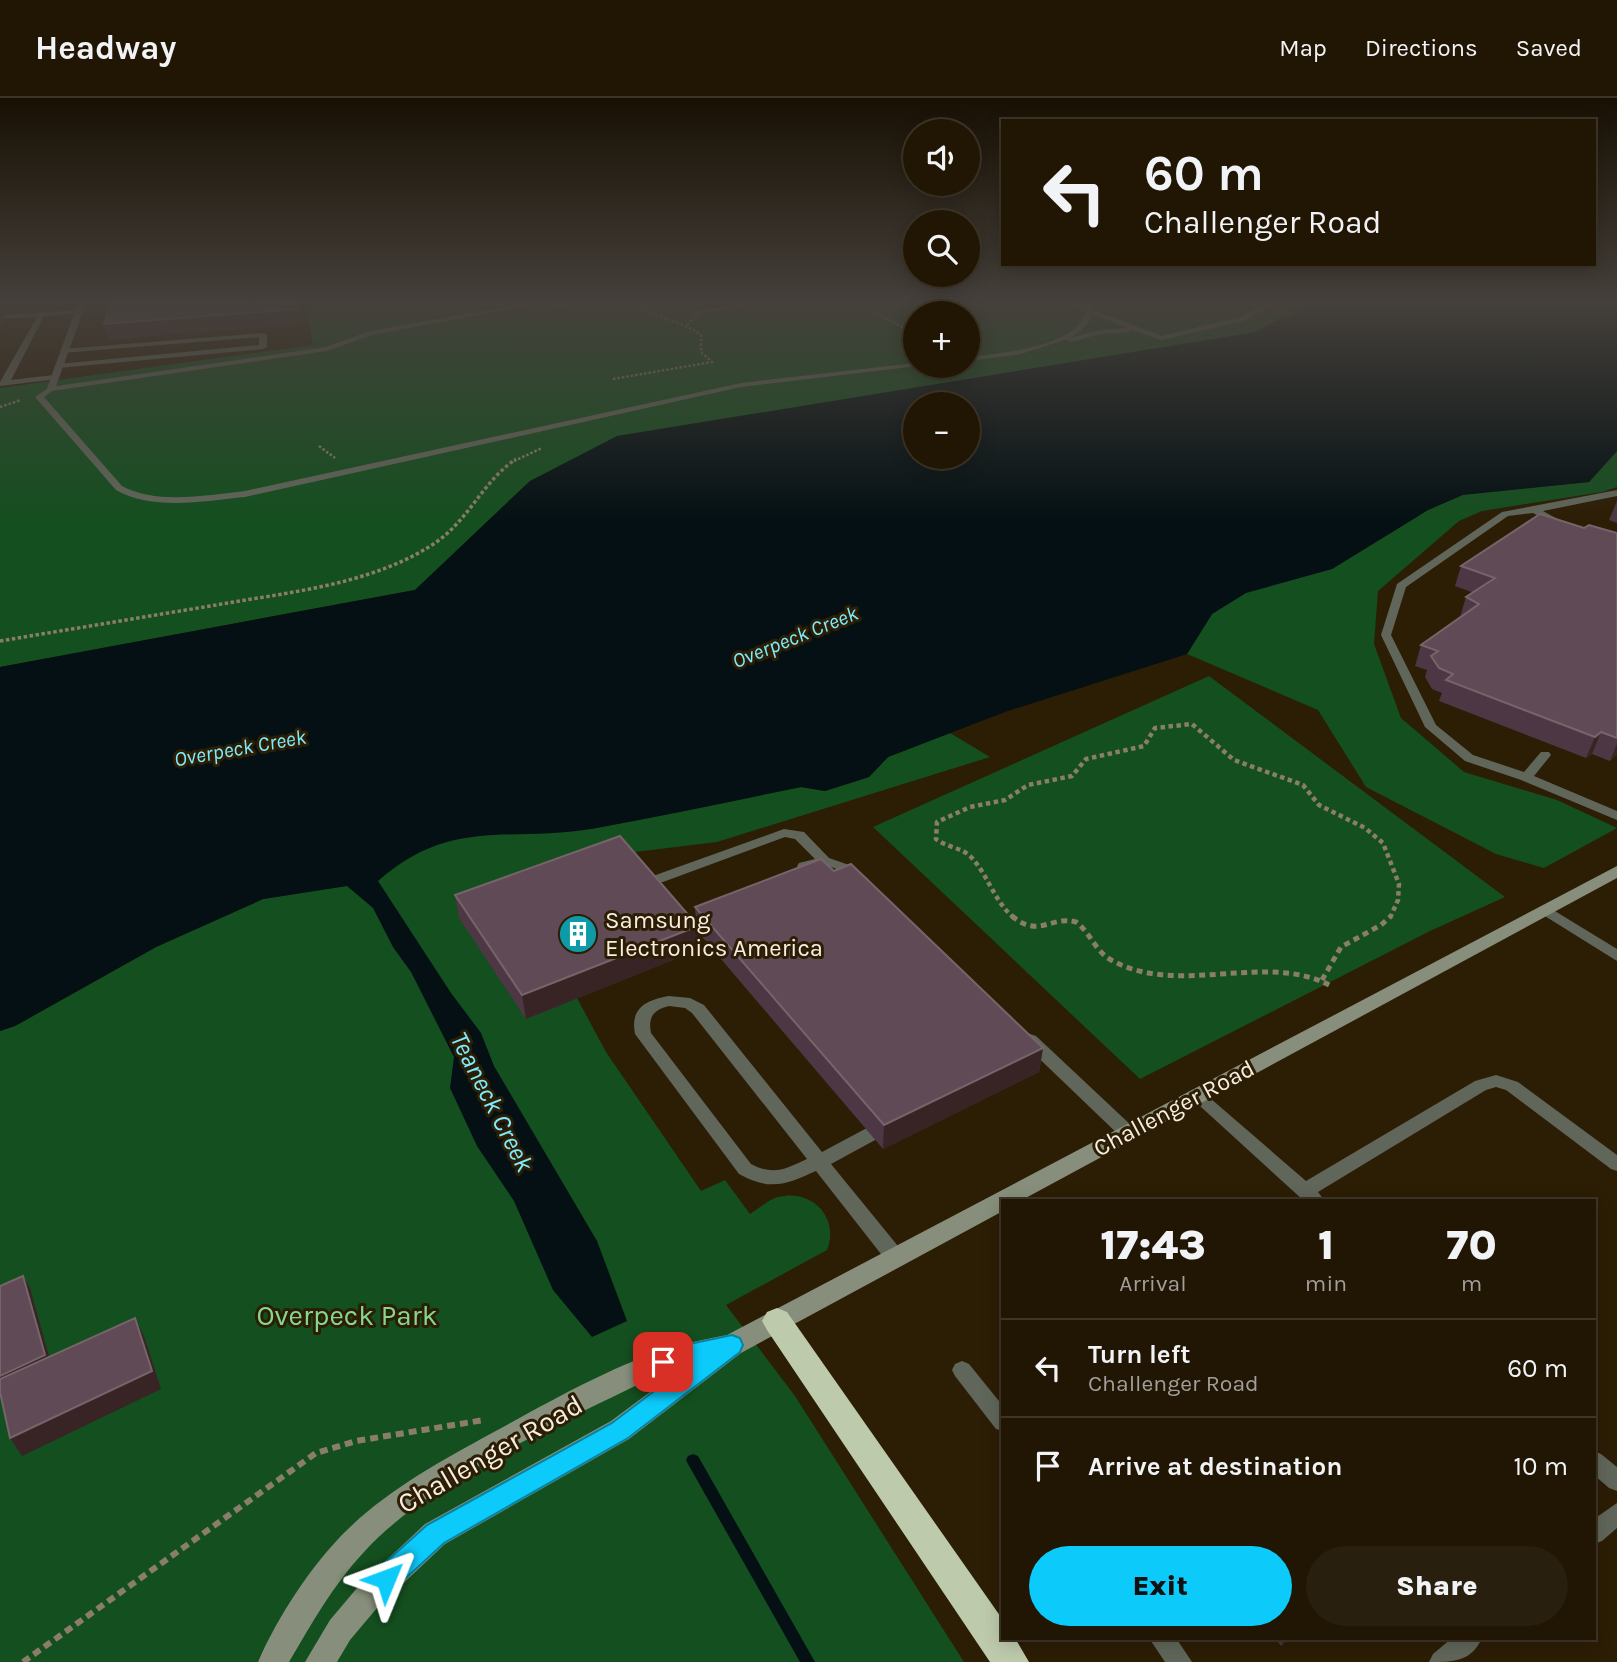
<!DOCTYPE html>
<meta charset="utf-8">
<style>
body{margin:0;font-family:Karla,sans-serif;background:#291f0e;color:#f1f3f6;height:100vh;display:flex;flex-direction:column;font-size:26px;white-space:nowrap}
*{box-sizing:border-box;margin:0}
p{font-size:23px;color:#a29f9a}
.icon{flex:none;width:38px;height:38px;fill:none;stroke:currentColor;stroke-width:2;stroke-linecap:round;stroke-linejoin:round}
.map{position:relative;flex:1;overflow:hidden}
.sheet{position:absolute;left:1001px;top:1101px;width:595px;height:441px;display:flex;flex-direction:column;background:#211604;border-radius:0px;box-shadow:0 4px 18px #0003,0 0 0 2px #3e3526}
.sheet>*{flex:none}
.hud{position:absolute;left:1001px;top:21px;width:595px;height:147px;border-radius:0px;box-shadow:0 4px 18px #0003,0 0 0 2px #3e3526;background:#211604;color:#f1f3f6;overflow:hidden}
.controls{position:absolute;left:903px;top:21px;display:grid;gap:14px}
.controls a{display:grid;place-items:center;width:77px;height:77px;border-radius:50%;background:#211604;box-shadow:0 4px 18px #0003,0 0 0 2px #3e3526;font-size:35px}
.pin{position:absolute;display:grid;place-items:center;width:60px;height:60px;color:#fff;margin:-30px;border-radius:14px;box-shadow:0 4px 10px #0006}
.me{position:absolute;width:77px;margin:-38px;rotate:46deg;stroke-linejoin:round;filter:drop-shadow(0 0 5px #0008)}
.turn{display:flex;align-items:center;gap:24px;height:147px;padding:0 28px;font-size:32px}
.turn .icon{width:91px;height:91px;stroke-width:2.5}
.turn b{display:block;font-size:49px;line-height:60px}
.eta{display:flex;justify-content:space-evenly;align-items:center;height:119px;text-align:center}
.eta b{font-size:42px;font-weight:800;line-height:49px}
.button{display:flex;gap:14px;margin-top:auto;padding:14px 28px}
.button a{flex:1;height:80px;border-radius:42px;background:#0ccafa;color:#111;font-size:28px;font-weight:800;line-height:80px;text-align:center}
.button a+a{background:#291f0e;color:#f1f3f6}
ul{padding:0;list-style:none}
li{display:flex;align-items:center;gap:21px;height:98px;padding:0 28px;border-top:2px solid #3e3526}
li div{flex:1}
li b{display:block;font-size:26px}
li em{font-style:normal}
header{display:flex;align-items:center;gap:42px;box-sizing:border-box;height:98px;padding:0 35px;background:#211604;border-bottom:2px solid #3e3526}
header strong{font-size:33px}
nav{display:flex;gap:38px;margin-inline-start:auto;font-size:24px}
.map>svg:first-child{display:block}
.green{fill:#144f1f;fill-rule:evenodd}
.water{fill:#041013;fill-rule:evenodd}
.lines{fill:none;stroke-linecap:round;stroke-linejoin:round}
.stream{fill:#041013;fill-rule:evenodd}
.path-far4{stroke:#8a7d6a;stroke-width:2.5;stroke-dasharray:2.5 2;stroke-linecap:butt}
.path-far3{stroke:#8a7d6a;stroke-width:3.5;stroke-dasharray:3.5 2.5;stroke-linecap:butt}
.path-far2{stroke:#8a7d6a;stroke-width:4.5;stroke-dasharray:4.5 3.5;stroke-linecap:butt}
.path-far1{stroke:#8a7d6a;stroke-width:5;stroke-dasharray:6 4.5;stroke-linecap:butt}
.path{stroke:#8a7d6a;stroke-width:6;stroke-dasharray:8 5;stroke-linecap:butt}
.lane{fill:#61665a;fill-rule:evenodd}
.street{fill:#61665a;fill-rule:evenodd}
.secondary{fill:#878f7c;fill-rule:evenodd}
.highway{fill:#becaac;fill-rule:evenodd}
.wall{fill:#4d3745}
.shaded-wall{fill:#382424}
.building{fill:#5f4a55;stroke:#77646b;stroke-width:2}
.route{fill:#0ccafa;stroke:#0883a2;stroke-width:2}
.labels{text-anchor:middle;dominant-baseline:central;stroke-width:6;stroke-linejoin:round;paint-order:stroke}
.far-water-label{font-size:21px;font-style:italic;fill:#7eecff;stroke:#2c1d05}
.poi-label{font-size:24px;fill:#f8eee0;stroke:#2c1d05;text-anchor:start}
.street-label{font-size:24px;fill:#f8eee0;stroke:#2c1d05}
.water-label{font-size:26px;font-style:italic;fill:#7eecff;stroke:#2c1d05}
.near-park-label{font-size:28px;fill:#86d78e;stroke:#2c1d05}
.near-street-label{font-size:28px;fill:#f8eee0;stroke:#2c1d05}
</style>
<header>
<strong>Headway</strong>
<nav><a>Map</a><a>Directions</a><a>Saved</a></nav>
</header>
<div class="map">
<svg width="1617" height="1564" viewBox="0 0 1617 1564">
<rect width="100%" height="100%" fill="#2c1d05"/>
<g class="green">
<path d="M 305,205 L 1307,205 L 1295,209 L 1292,217 L 1284,218 L 1256,234 L 530,383 L 415,492 L 0,569 L 0,290 L 313,247 ZM 915,215 L 968,215 L 968,268 L 915,268 Z"/>
<path d="M 1617,353 L 1617,389 L 1602,394 L 1482,413 L 1459,423 L 1378,493 L 1374,546 L 1401,620 L 1464,674 L 1557,702 L 1617,730 L 1544,770 L 1496,756 L 1366,689 L 1318,612 L 1187,556 L 1212,516 L 1246,494 L 1332,471 L 1428,412 L 1463,396 L 1589,384 Z"/>
<path d="M 1209,578 L 1505,799 L 1430,833 L 1140,981 L 873,729 Z"/>
<path d="M 950,635 L 990,659 L 717,744 L 577,761 L 526,920 L 577,900 L 606,954 L 701,1093 L 725,1082 L 750,1116 C 758,1111 768,1102 778,1099 C 812,1090 840,1120 827,1152 L 726,1207 L 795,1298 L 964,1564 L 0,1564 L 0,933 L 15,928 L 156,849 L 263,801 L 377,783 L 404,760 L 439,744 L 492,736 L 592,731 L 801,689 L 825,693 L 869,679 L 888,659 Z"/>
</g>
<path class="water" d="M 1307,205 L 1617,205 L 1617,353 L 1589,384 L 1463,397 L 1428,412 L 1332,471 L 1246,495 L 1212,516 L 1187,556 L 1005,614 L 888,659 L 869,679 L 825,693 L 801,689 C 733,703 664,718 596,730 C 509,746 454,717 378,783 L 451,895 L 481,935 L 494,968 L 597,1143 L 627,1223 L 592,1239 L 553,1192 L 514,1103 L 477,1048 L 450,990 L 454,959 L 411,874 L 393,849 L 373,810 L 347,788 L 263,801 L 156,849 L 15,928 L 0,933 L 0,569 L 415,492 L 530,383 L 617,338 L 1256,234 L 1284,218 L 1292,217 L 1295,209 ZM 915,306 L 968,306 L 968,359 L 915,359 Z"/>
<g class="lines">
<path class="stream" d="M 693,1356 L 698,1358 L 815,1564 L 800,1564 L 688,1366 L 686,1362 L 688,1358 Z"/>
<g class="path-far4">
<path d="M 857,205 L 902,229 L 915,242"/>
<path d="M 555,209 L 573,205"/>
<path d="M 641,209 L 652,205"/>
<path d="M 687,227 L 699,214 L 752,205"/>
<path d="M 902,250 L 915,244"/>
<path d="M 927,276 L 960,270"/>
<path d="M 613,281 L 712,264 L 701,254 L 701,237 C 679,221 657,222 635,205"/>
<path d="M 0,309 L 21,302"/>
<path d="M 319,348 L 335,360"/>
<path d="M 514,363 L 542,350"/>
</g>
<path class="path-far3" d="M 0,543 C 72,531 144,519 216,507 C 289,494 372,487 435,445 C 469,422 483,383 516,361"/>
<path class="path-far2" d="M 1014,820 C 994,803 988,777 971,759 C 963,750 946,749 936,741 L 937,724 L 970,709 L 1005,702 L 1028,687 L 1072,678 L 1086,661 L 1144,648 L 1155,630 L 1192,626 L 1234,662 L 1303,687 L 1319,707 L 1365,730 L 1383,745 L 1399,786 L 1398,802 L 1390,820"/>
<g class="path-far1">
<path d="M 1012,818 C 1039,841 1051,817 1076,824 C 1091,835 1095,854 1113,863 C 1180,899 1267,853 1331,888"/>
<path d="M 1322,882 L 1341,849 L 1381,827 L 1391,818"/>
</g>
<path class="path" d="M 23,1564 L 316,1355 L 356,1343 L 484,1322"/>
<g class="lane">
<path d="M 528,205 L 542,205 L 372,237 L 327,253 L 52,293 L 44,299 L 122,388 C 157,407 207,397 245,393 L 741,285 L 915,265 L 915,268 L 918,268 L 741,289 L 245,399 C 205,403 153,413 116,392 L 35,299 L 50,289 L 326,249 L 370,233 Z"/>
<path d="M 1065,205 L 1074,205 L 1087,210 L 1089,206 L 1093,206 L 1093,212 L 1162,238 L 1239,219 L 1268,205 L 1276,205 L 1244,223 L 1161,242 L 1132,232 L 1129,234 L 1101,236 L 1070,244 L 1067,241 L 1021,256 L 968,263 L 968,259 C 999,255 1076,250 1086,214 ZM 1092,216 L 1128,230 L 1101,232 L 1069,240 C 1079,235 1089,227 1092,216 Z"/>
<path d="M 79,212 L 81,215 L 44,218 L 11,282 L 54,277 L 58,279 L 57,281 L 0,288 L 0,284 L 37,219 L 0,221 L 0,217 Z"/>
<path d="M 263,235 L 267,237 L 267,249 L 263,251 L 58,270 L 54,268 L 58,266 L 259,247 L 259,239 L 61,255 L 60,253 L 64,251 Z"/>
<path d="M 1617,392 L 1617,398 L 1543,413 L 1563,424 L 1565,426 L 1560,429 L 1533,415 L 1508,418 L 1406,489 L 1391,537 L 1436,627 L 1473,657 L 1524,674 L 1541,654 L 1549,654 L 1551,657 L 1534,678 L 1617,713 L 1617,722 L 1521,682 L 1465,663 L 1425,629 L 1381,537 L 1397,486 L 1502,414 Z"/>
<path d="M 784,731 L 804,734 L 829,760 L 852,768 L 868,781 L 866,784 C 853,786 846,774 834,770 C 822,765 811,773 799,771 L 797,768 L 799,765 L 815,761 L 795,741 L 785,739 L 663,784 L 653,784 L 651,781 L 653,778 Z"/>
<path d="M 1545,807 L 1617,851 L 1617,863 L 1540,815 L 1538,812 L 1540,809 Z"/>
<path d="M 669,898 L 690,900 L 704,907 L 822,1054 L 865,1031 L 871,1029 L 877,1031 L 880,1036 L 877,1041 L 831,1066 L 902,1153 L 904,1159 L 902,1165 L 895,1167 L 888,1165 L 816,1073 C 785,1087 770,1093 739,1076 L 635,936 C 630,910 646,902 669,898 ZM 669,908 L 685,910 L 692,915 L 807,1061 C 785,1071 774,1078 751,1066 L 651,935 C 648,919 653,912 669,908 Z"/>
<path d="M 1030,936 L 1036,938 L 1134,1030 L 1137,1035 L 1134,1040 L 1128,1042 L 1122,1040 L 1024,946 L 1022,942 L 1024,938 Z"/>
<path d="M 1496,977 L 1518,984 L 1617,1057 L 1617,1073 L 1611,1071 L 1506,992 L 1496,989 L 1486,992 L 1318,1094 L 1324,1102 L 1303,1102 L 1189,998 L 1191,994 L 1197,992 L 1203,994 L 1306,1083 L 1475,983 Z"/>
<path d="M 962,1263 L 969,1266 L 1003,1308 L 1003,1333 L 996,1331 L 955,1278 L 952,1272 L 955,1266 Z"/>
<path d="M 1594,1353 L 1601,1356 L 1617,1369 L 1617,1393 L 1609,1390 L 1594,1377 Z"/>
<path d="M 1617,1405 L 1617,1430 L 1602,1443 L 1594,1446 L 1594,1421 Z"/>
<path d="M 1149,1540 L 1176,1540 L 1192,1564 L 1165,1564 Z"/>
<path d="M 1452,1540 L 1482,1540 C 1471,1564 1453,1564 1429,1564 L 1433,1556 Z"/>
</g>
<path class="street" d="M 78,205 L 86,205 L 55,291 L 46,293 Z"/>
<path class="secondary" d="M 1617,768 L 1617,780 L 1022,1102 L 1003,1102 L 1003,1113 L 741,1255 L 629,1341 L 445,1446 L 377,1510 L 350,1542 L 337,1564 L 305,1564 L 330,1522 L 357,1490 L 425,1426 L 611,1323 L 685,1268 C 656,1275 629,1292 602,1304 C 527,1341 420,1392 364,1454 C 333,1487 312,1525 289,1564 L 258,1564 C 277,1520 312,1466 347,1432 C 389,1391 441,1363 492,1335 C 549,1304 618,1264 680,1247 C 695,1243 712,1240 727,1237 Z"/>
<path class="highway" d="M 777,1210 L 787,1214 L 1003,1522 L 1003,1540 L 1015,1540 L 1029,1564 L 990,1564 L 767,1232 L 762,1223 L 767,1214 Z"/>
</g>
<g class="wall">
<path d="M 703,205 L 745,205 L 711,210 Z"/>
<path d="M 1617,403 L 1617,425 L 1609,422 Z"/>
<path d="M 1584,430 L 1617,435 L 1617,656 L 1610,663 L 1592,656 L 1586,660 L 1439,603 L 1442,595 L 1432,591 L 1425,579 L 1427,572 L 1415,568 L 1421,547 L 1460,519 L 1466,499 L 1474,495 L 1455,488 L 1461,468 Z"/>
<path d="M 834,773 L 1043,950 L 1039,974 L 883,1051 L 698,834 L 700,851 L 526,921 L 459,820 L 455,797 L 696,826 L 695,809 Z"/>
<path d="M 1275,1540 L 1291,1540 L 1281,1548 Z"/>
</g>
<g class="shaded-wall">
<path d="M 302,205 L 301,226 L 109,242 L 104,226 Z"/>
<path d="M 711,205 L 745,205 L 711,210 Z"/>
<path d="M 0,207 L 5,222 L 0,233 Z"/>
<path d="M 1601,634 L 1592,656 L 1586,660 L 1595,639 Z"/>
<path d="M 1617,646 L 1617,656 L 1610,663 Z"/>
<path d="M 698,828 L 700,851 L 526,921 L 522,897 Z"/>
<path d="M 1043,950 L 1039,974 L 883,1051 L 884,1027 Z"/>
<path d="M 23,1178 L 30,1190 L 52,1269 L 0,1293 L 0,1278 Z"/>
<path d="M 135,1220 L 144,1238 L 161,1291 L 22,1358 L 10,1340 Z"/>
<path d="M 1285,1540 L 1291,1540 L 1281,1548 Z"/>
</g>
<g class="building">
<path d="M 111,205 L 298,205 L 298,211 L 104,226 Z"/>
<path d="M 1540,416 L 1584,430 L 1589,427 L 1617,435 L 1617,640 L 1601,634 L 1595,639 L 1446,582 L 1453,576 L 1439,570 L 1431,558 L 1438,553 L 1421,547 L 1479,506 L 1466,499 L 1495,480 L 1461,468 Z"/>
<path d="M 620,738 L 698,828 L 522,897 L 455,797 Z"/>
<path d="M 821,761 L 834,773 L 851,766 L 1043,950 L 884,1027 L 695,809 Z"/>
<path d="M 23,1178 L 45,1257 L 0,1278 L 0,1188 Z"/>
<path d="M 135,1220 L 152,1273 L 10,1340 L 0,1294 L 0,1281 Z"/>
</g>
<linearGradient id="sky" x2="0" y2="1"><stop stop-color="#181003"/><stop offset="0.48" stop-color="#45403b"/><stop offset="1" stop-color="#45403b" stop-opacity="0"/></linearGradient>
<rect width="1617" height="424" fill="url(#sky)"/>
<path class="route" d="M 732,1237 L 740,1240 L 743,1247 L 740,1254 L 628,1340 L 444,1445 L 395,1490 L 386,1494 L 377,1490 L 374,1481 L 377,1472 L 427,1427 L 612,1325 L 690,1266 L 663,1275 L 655,1272 L 652,1264 L 655,1257 L 680,1248 Z"/>
<defs>
<g id="building-disc" transform="scale(2.0125)"><circle r="9.5" fill="#0f9aa8" stroke="#2c1d05"/><path d="M-4-6H4V6H1V3H-1V6H-4ZM-2.5-4.3h1.7v1.8h-1.7ZM.8-4.3h1.7v1.8H.8ZM-2.5-1h1.7V.8h-1.7ZM.8-1h1.7V.8H.8Z" fill="#fff"/></g>
</defs>
<g fill-rule="evenodd">
<use href="#building-disc" x="578" y="836"/>
</g>
<g class="labels">
<g class="far-water-label">
<text transform="translate(795 539) rotate(-22)">Overpeck Creek</text>
<text transform="translate(240 650) rotate(-10)">Overpeck Creek</text>
</g>
<g class="poi-label">
<text x="605" y="822">Samsung<tspan x="605" dy="28">Electronics America</tspan></text>
</g>
<g class="street-label">
<text transform="translate(1174 1010) rotate(-28)">Challenger Road</text>
</g>
<g class="water-label">
<text transform="translate(492 1004) rotate(63)">Teaneck Creek</text>
</g>
<g class="near-park-label">
<text x="347" y="1217">Overpeck Park</text>
</g>
<g class="near-street-label">
<text transform="translate(490 1356) rotate(-30)">Challenger Road</text>
</g>
</g>
</svg>
<div class="controls">
<a><svg class="icon" aria-label="sound" viewBox="0 0 24 24"><path d="M4 9h4l5-4v14l-5-4H4zM17 9q2 3 0 6"/></svg></a>
<a><svg class="icon" aria-label="search" viewBox="0 0 24 24"><circle cx="10" cy="10" r="6"/><path d="M15 15l6 6"/></svg></a>
<a>+</a>
<a>−</a>
</div>
<div class="pin" style="left:663px;top:1264px;background:#d93025"><svg class="icon" aria-label="arrive" viewBox="0 0 24 24"><path d="M6 21V4h12l-3 4 3 4H6"/></svg></div>
<svg class="me" style="left:386px;top:1481px" viewBox="-20 -20 40 40"><path d="M0-17L14 15 0 8-14 15z" fill="#0ccafa" stroke="#fff" stroke-width="4"/></svg>
<div class="hud">
<div class="turn"><svg class="icon" aria-label="left" viewBox="0 0 24 24"><path d="M17 20v-9H6M10 6l-5 5 5 5"/></svg><div><b>60 m</b>Challenger Road</div></div>
</div>
<section class="sheet">
<div class="eta">
<div><b>17:43</b><p>Arrival</p></div>
<div><b>1</b><p>min</p></div>
<div><b>70</b><p>m</p></div>
</div>
<ul>
<li><svg class="icon" aria-label="left" viewBox="0 0 24 24"><path d="M17 20v-9H6M10 6l-5 5 5 5"/></svg><div><b>Turn left</b><p>Challenger Road</p></div><em>60 m</em></li>
<li><svg class="icon" aria-label="arrive" viewBox="0 0 24 24"><path d="M6 21V4h12l-3 4 3 4H6"/></svg><div><b>Arrive at destination</b></div><em>10 m</em></li>
</ul>
<div class="button"><a>Exit</a><a>Share</a></div>
</section>
</div>
